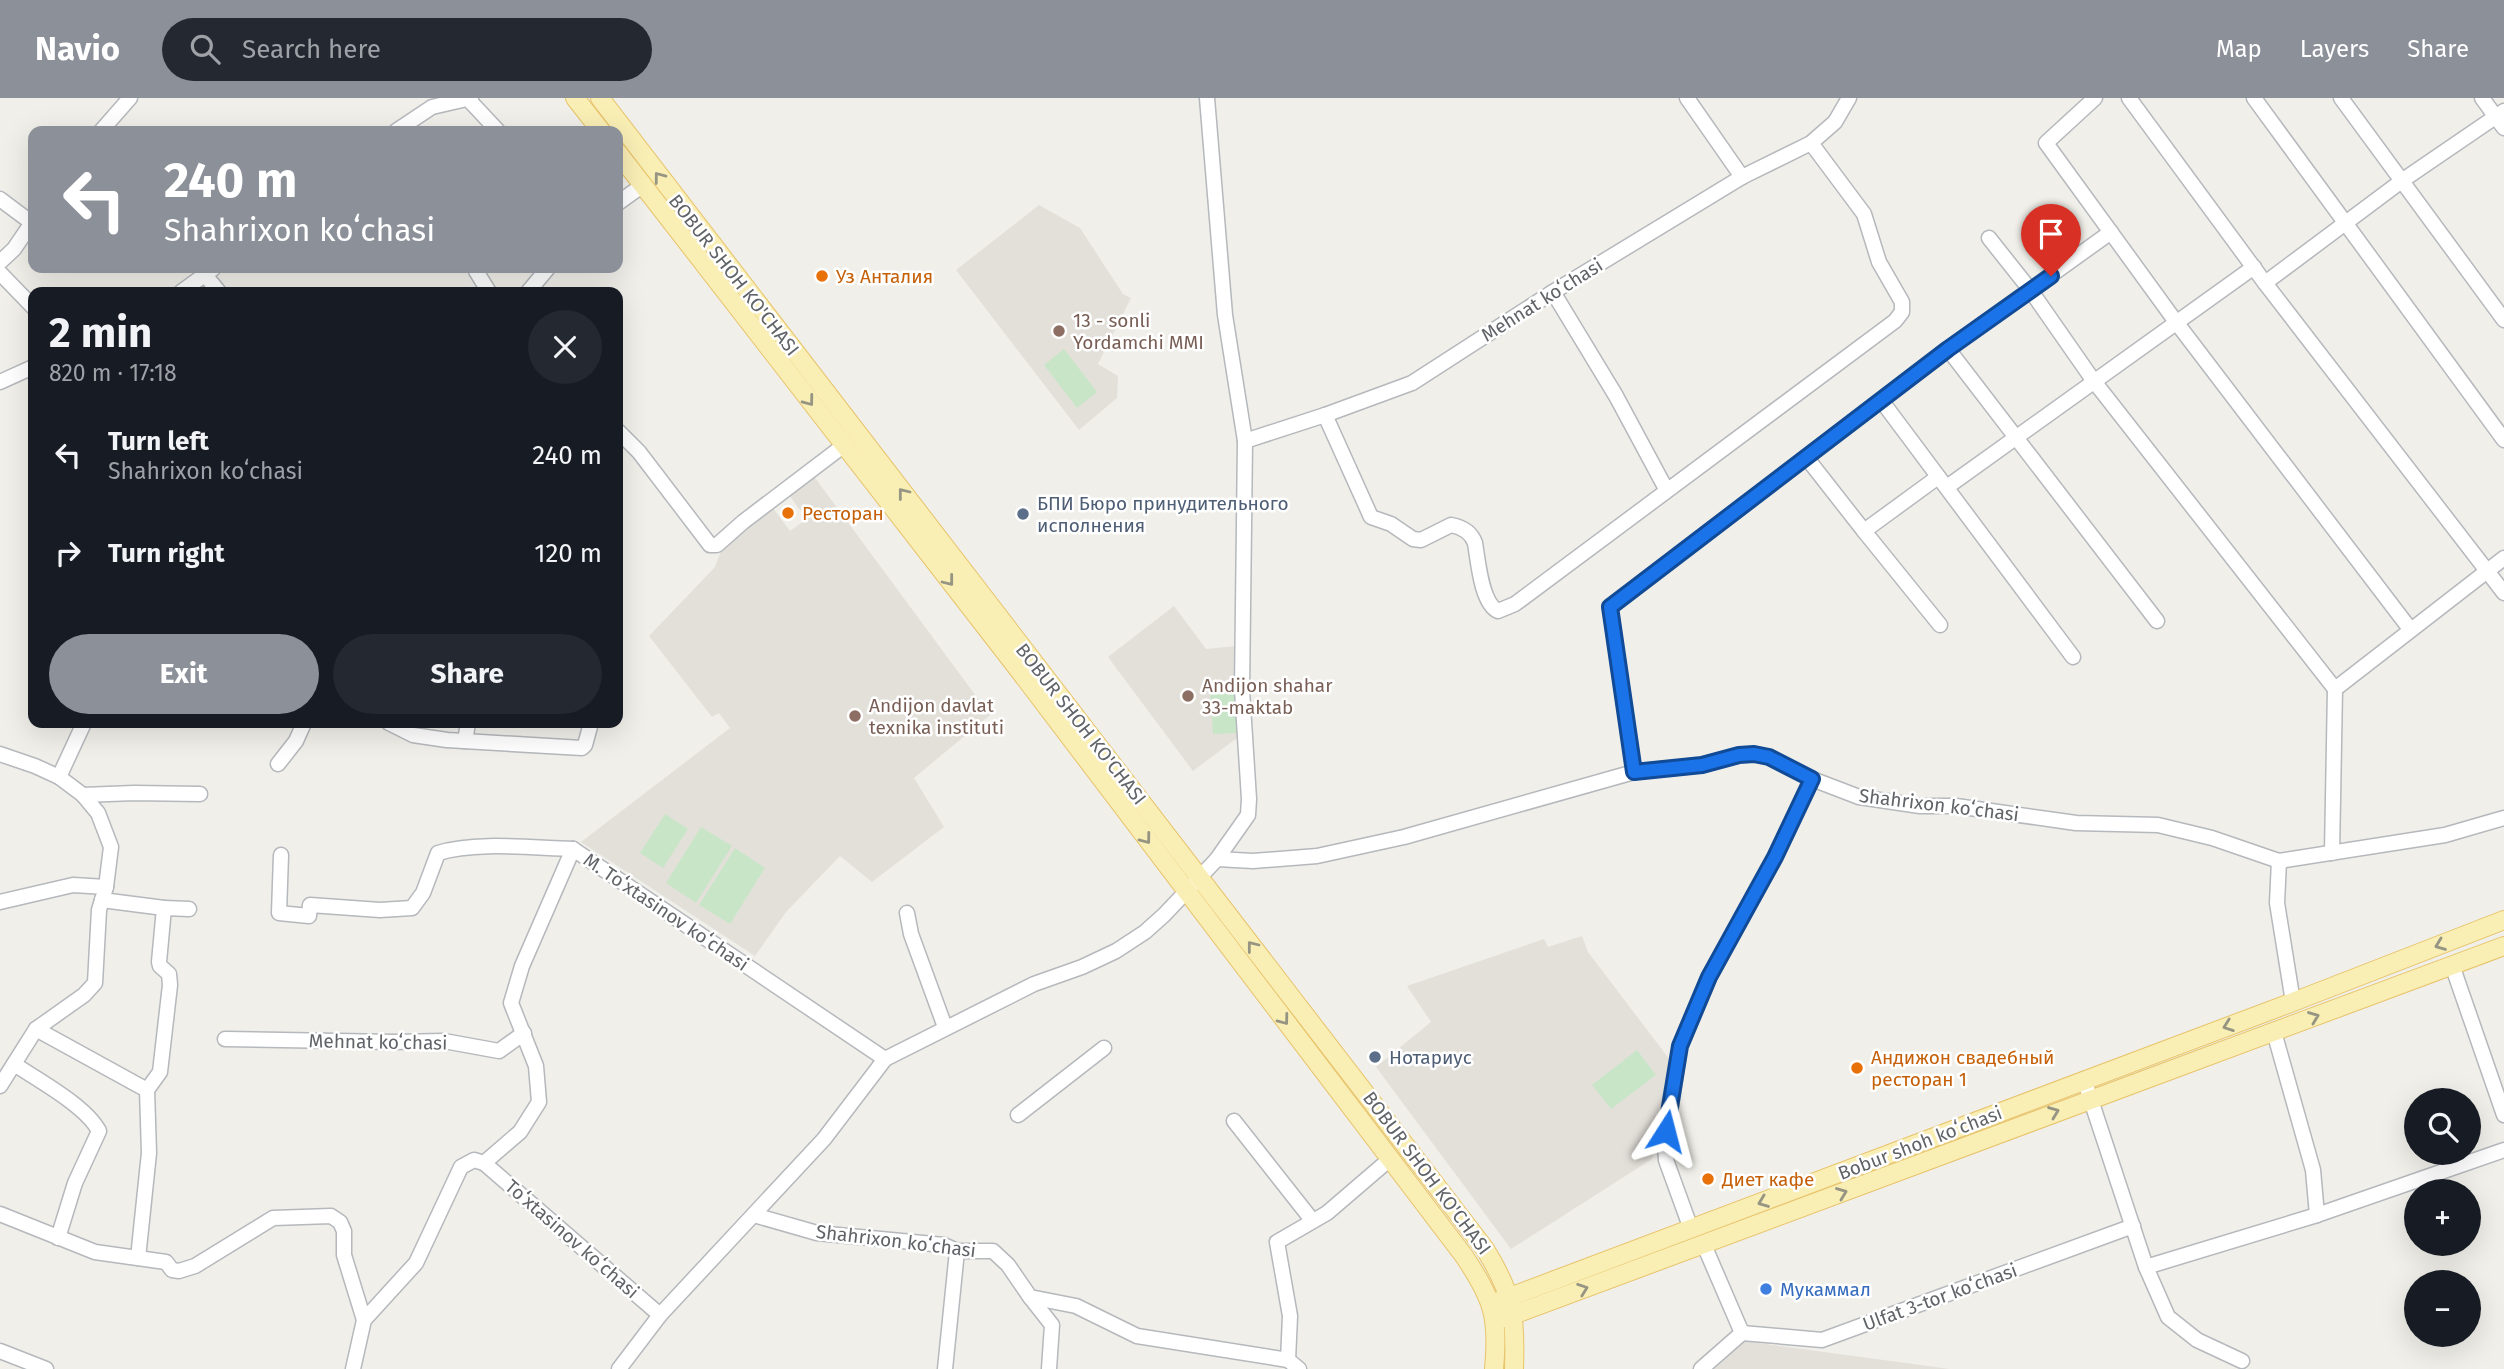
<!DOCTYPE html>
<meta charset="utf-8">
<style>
body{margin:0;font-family:"Fira Sans",sans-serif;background:#242831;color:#f1f3f6;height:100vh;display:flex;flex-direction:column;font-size:26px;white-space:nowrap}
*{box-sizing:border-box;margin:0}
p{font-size:23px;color:#9ea1a6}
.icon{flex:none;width:38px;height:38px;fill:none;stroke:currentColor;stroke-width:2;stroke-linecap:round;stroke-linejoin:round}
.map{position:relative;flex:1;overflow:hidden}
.drawer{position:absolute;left:28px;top:189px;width:595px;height:441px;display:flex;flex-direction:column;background:#171b24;border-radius:14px;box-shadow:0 7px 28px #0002}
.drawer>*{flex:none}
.guide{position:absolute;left:28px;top:28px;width:595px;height:147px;border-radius:14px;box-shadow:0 7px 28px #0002;background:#8c9099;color:#fff;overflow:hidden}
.buttons{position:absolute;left:2404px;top:990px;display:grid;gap:14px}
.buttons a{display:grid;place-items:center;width:77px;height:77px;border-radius:50%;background:#171b24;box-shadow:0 7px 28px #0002;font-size:35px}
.pin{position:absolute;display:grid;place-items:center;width:60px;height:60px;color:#fff;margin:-72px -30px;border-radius:50% 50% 50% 0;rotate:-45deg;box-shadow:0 0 7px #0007}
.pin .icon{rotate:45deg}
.me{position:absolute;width:77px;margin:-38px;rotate:9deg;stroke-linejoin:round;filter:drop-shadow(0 0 5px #0008)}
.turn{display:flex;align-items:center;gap:24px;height:147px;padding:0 21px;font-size:32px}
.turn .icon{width:91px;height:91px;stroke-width:2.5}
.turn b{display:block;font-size:49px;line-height:60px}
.round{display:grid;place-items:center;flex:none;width:74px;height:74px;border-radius:37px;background:#242831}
.headline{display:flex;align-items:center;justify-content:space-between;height:119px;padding:0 21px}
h1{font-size:42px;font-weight:700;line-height:52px}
.primary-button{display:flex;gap:14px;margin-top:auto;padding:14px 21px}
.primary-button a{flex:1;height:80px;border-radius:42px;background:#8c9099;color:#fff;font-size:28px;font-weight:700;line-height:80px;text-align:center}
.primary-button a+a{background:#242831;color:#f1f3f6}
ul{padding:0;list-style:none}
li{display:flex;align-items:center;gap:21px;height:98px;padding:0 21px}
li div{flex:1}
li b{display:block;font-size:26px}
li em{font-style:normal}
header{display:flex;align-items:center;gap:42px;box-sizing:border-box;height:98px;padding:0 35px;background:#8c9099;color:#fff}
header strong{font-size:33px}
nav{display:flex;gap:38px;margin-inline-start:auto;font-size:24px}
.search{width:490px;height:63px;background:#242831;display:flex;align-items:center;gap:18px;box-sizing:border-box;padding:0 24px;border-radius:38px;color:#9ea1a6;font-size:26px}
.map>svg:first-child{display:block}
.education{fill:#e3e0da}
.green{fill:#c8e6c7}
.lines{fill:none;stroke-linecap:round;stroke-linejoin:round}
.minor-casing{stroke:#b5b8bc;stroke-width:17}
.major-casing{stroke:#e8c36a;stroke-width:20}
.minor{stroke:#fff;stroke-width:14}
.major{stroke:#f9eeb4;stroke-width:18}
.oneway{stroke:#969482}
.route-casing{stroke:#114b97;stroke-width:18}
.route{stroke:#1a73e8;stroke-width:12}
.food-dot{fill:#e8710a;stroke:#fff;stroke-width:2.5}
.education-dot{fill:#8d6e63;stroke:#fff;stroke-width:2.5}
.service-dot{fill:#5c6f8a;stroke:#fff;stroke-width:2.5}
.shop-dot{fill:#3f7fe0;stroke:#fff;stroke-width:2.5}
.labels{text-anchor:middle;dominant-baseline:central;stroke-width:5;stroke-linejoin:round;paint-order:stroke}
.street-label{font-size:19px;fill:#606367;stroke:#fff}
.food-label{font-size:19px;fill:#c56008;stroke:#fff;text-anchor:start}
.education-label{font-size:19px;fill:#785e54;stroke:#fff;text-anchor:start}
.service-label{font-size:19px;fill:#4e5e75;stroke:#fff;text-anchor:start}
.shop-label{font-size:19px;fill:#366cbe;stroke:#fff;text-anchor:start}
</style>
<header>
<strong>Navio</strong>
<div class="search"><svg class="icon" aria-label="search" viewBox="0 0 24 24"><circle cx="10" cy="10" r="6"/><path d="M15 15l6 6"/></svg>Search here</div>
<nav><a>Map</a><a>Layers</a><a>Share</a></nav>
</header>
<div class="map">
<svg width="2504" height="1271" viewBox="0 0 2504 1271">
<rect width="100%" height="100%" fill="#f0efe9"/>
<g class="education">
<path d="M 1039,107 L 1080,130 L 1123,196 L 1131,200 L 1098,266 L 1118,278 L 1117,300 L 1079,332 L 956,172 Z"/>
<path d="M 813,377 L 990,617 L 914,680 L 944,729 L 872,784 L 840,758 L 786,814 L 755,858 L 581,744 L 730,630 L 719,615 L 712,619 L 649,538 L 715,469 L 722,450 L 773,410 L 790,433 L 807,421 L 789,397 Z"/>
<path d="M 1174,508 L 1206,551 L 1236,548 L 1241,637 L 1193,673 L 1108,559 Z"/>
<path d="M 1582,838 L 1588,854 L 1670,962 L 1652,1061 L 1511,1151 L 1376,969 L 1431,924 L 1407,888 L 1544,841 L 1548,849 Z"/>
<path d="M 1736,1242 L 1950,1271 L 1704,1271 Z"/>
</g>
<g class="green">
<path d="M 1064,251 L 1097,294 L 1077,310 L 1044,267 Z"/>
<path d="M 1234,588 L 1238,635 L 1213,636 L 1210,590 Z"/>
<path d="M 665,716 L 688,731 L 663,770 L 640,755 Z"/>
<path d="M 701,729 L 732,748 L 696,805 L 666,785 Z"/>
<path d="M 735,750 L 765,770 L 730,826 L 699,807 Z"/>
<path d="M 1637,952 L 1656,977 L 1611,1011 L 1592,987 Z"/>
</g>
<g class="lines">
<g class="minor-casing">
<g id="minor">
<path d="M 1207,0 L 1225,217 L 1245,343"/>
<path d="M 1687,0 L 1742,79"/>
<path d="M 2095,0 L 2046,45 L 2176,224 L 2410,531"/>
<path d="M 2129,0 L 2265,185 L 2504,495"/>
<path d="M 2254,0 L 2504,342"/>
<path d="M 2341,0 L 2504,222"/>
<path d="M 2482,0 L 2504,30"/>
<path d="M 468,1 L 498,33"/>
<path d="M 101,33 L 130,0"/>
<path d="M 396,33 L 432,9 L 471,0"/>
<path d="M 0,101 L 32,125"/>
<path d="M 618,105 L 643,87"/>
<path d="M 1989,140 L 2031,193 L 2093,282 L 2335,591 L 2504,460"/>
<path d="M 0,164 L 14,151 L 33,123"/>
<path d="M 476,173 L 489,194"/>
<path d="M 0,175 L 33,209"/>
<path d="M 205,177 L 219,194"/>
<path d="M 2265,185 L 2403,82 L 2504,13"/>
<path d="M 181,194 L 214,170"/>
<path d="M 528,194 L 548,170"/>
<path d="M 1553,194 L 1616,298 L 1666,391"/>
<path d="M 1948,251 L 2157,523"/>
<path d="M 0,284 L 33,269"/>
<path d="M 1881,302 L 2073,559"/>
<path d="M 1325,317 L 1371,419 L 1391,426 L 1413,441 L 1421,442 L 1451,427 C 1462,429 1471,434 1475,445 C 1478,462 1481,505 1498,513 L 1515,506 L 1895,223 L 1902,214 L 1902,204 L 1879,164 L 1864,116 L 1811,45"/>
<path d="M 618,333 L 639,354 L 710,447 L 717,447 L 743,424 L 843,348"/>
<path d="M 1806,359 L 1864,433 L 1938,379"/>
<path d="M 1947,389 L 2254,169"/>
<path d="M 1864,433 L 1940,527"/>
<path d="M 389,625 L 413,637 L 447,642 L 582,650 L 585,647 L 591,625"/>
<path d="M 465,643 L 468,625"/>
<path d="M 0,656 L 35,668 L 59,679 L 83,697 L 98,715 L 111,749 L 106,789 L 99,812 L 95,885 L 84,897 L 36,931 L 0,988"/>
<path d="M 278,666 L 296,643 L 304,625"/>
<path d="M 1634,674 L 1610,509 L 1948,251 L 2111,134"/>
<path d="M 59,679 L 84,625"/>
<path d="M 83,697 L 134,695 L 200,696"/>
<path d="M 573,751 L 885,961"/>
<path d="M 2332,755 L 2335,591"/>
<path d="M 281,757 L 279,815 L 309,818 L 310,807 L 380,812 L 412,810 L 423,795 L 438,755 C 475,743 533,750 573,751"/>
<path d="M 1217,761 L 1253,763 L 1317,758 L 1404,739 L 1634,674 L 1702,667 L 1739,657 L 1754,656 L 1769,659 L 1812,681 L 1859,699 L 1920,708 L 1956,708 L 2076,725 L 2158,727 L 2212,740 L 2279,763 L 2445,737 L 2504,720"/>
<path d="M 2279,763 L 2277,805 L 2293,904"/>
<path d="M 102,802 L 164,810 L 159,864 L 160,868 L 169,876 L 170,887 L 160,974 L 147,992"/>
<path d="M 0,804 L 73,787 L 106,789"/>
<path d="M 164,810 L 189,811"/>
<path d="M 907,815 L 911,836 L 945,929"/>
<path d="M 2452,867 L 2504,1017"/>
<path d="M 36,931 L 147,992 L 149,1055 L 138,1160"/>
<path d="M 2274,934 L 2313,1072 L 2317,1117"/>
<path d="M 225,941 L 393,944 L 444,943 L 499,953 L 524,935"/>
<path d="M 14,966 C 38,982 86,1008 99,1033 L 75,1085 L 58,1140"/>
<path d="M 2084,981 L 2146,1169 L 2317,1117 L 2504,1052"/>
<path d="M 1018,1017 L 1104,950"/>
<path d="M 1234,1023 L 1312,1122"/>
<path d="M 484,1065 L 660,1217"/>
<path d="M 0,1116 L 95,1154 L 166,1164 L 172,1172 L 179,1173 L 195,1168 L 273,1120 L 331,1118 L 340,1124 L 344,1133 L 344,1157 L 364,1222"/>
<path d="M 754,1117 L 817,1135 L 944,1147 L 957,1153 L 993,1153 L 1008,1167 L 1030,1199 L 1076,1208 L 1137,1238 L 1288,1262 L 1299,1271"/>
<path d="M 1691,1131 L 1666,1062 L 1665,1047 L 1680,948 L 1709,879 L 1775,759 L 1812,681"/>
<path d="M 1704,1147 L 1742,1235"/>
<path d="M 2146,1169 L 2168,1219 L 2197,1242 L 2242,1263"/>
<path d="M 1030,1199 L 1052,1227 L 1049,1271"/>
<path d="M 1742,1235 L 1822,1242 L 2133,1128"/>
<path d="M 0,1253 L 46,1271"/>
<path d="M 1288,1262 L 1290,1218 L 1277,1144 L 1327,1115 L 1390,1061"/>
<path d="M 353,1271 L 364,1222 L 416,1165 L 461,1069 L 474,1062 L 484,1065 L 520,1034 L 539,1004 L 536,968 L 511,905 L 522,868 L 573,751"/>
<path d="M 619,1271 L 660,1217 L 824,1041 L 885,961 L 1034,886 L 1082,869 L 1116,853 L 1145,834 L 1164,817 L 1217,761 L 1248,717 L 1249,701 L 1242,592 L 1245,343 L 1325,317 L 1412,285 L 1553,194 L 1742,79 L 1811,45 L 1835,24 L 1849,0"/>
<path d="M 945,1271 L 957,1153"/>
<path d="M 1701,1271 L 1742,1235"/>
</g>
</g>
<g class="major-casing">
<g id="major">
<path d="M 575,0 L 601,33"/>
<path d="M 600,0 L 1485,1151 C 1513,1196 1516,1218 1514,1271"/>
<path d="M 618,55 L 1015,567 L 1464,1158 C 1493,1201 1499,1219 1494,1271"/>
<path d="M 1499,1203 L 2293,904 L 2504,822"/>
<path d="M 1505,1220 L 2504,848"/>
</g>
</g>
<use href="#minor" class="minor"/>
<use href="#major" class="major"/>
</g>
<defs><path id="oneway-chevron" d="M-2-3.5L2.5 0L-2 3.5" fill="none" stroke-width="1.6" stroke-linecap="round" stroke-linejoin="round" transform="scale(1.75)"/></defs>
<g class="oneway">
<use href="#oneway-chevron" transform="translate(659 79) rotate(-127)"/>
<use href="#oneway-chevron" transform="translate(809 303) rotate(53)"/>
<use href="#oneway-chevron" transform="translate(903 395) rotate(-128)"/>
<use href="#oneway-chevron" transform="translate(949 483) rotate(52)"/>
<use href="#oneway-chevron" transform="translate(1146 741) rotate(53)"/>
<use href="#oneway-chevron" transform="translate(2440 847) rotate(159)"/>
<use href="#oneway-chevron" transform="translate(1252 848) rotate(-128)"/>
<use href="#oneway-chevron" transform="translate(2314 919) rotate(-21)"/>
<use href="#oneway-chevron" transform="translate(1284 922) rotate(53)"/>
<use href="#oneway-chevron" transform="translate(2228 928) rotate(160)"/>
<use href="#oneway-chevron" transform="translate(2054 1014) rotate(-21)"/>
<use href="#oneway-chevron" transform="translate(1842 1095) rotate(-21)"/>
<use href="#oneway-chevron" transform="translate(1763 1104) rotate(159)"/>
<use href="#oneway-chevron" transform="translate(1583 1191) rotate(-20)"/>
</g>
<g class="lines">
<g class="route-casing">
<path id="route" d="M 1666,1033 L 1680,948 L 1709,879 L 1775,759 L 1812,681 L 1769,659 L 1754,656 L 1739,657 L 1702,667 L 1634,674 L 1610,509 L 1948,251 L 2051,178"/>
</g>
<use href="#route" class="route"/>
</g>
<g class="food-dot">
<circle cx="822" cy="178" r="7"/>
<circle cx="788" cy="415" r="7"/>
<circle cx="1857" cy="970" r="7"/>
<circle cx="1708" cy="1081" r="7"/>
</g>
<g class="education-dot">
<circle cx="1059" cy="233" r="7"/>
<circle cx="1188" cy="598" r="7"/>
<circle cx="855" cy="618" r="7"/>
</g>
<g class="service-dot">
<circle cx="1023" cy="416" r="7"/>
<circle cx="1375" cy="959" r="7"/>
</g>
<circle class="shop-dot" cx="1766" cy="1191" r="7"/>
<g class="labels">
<g class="street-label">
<text transform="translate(734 177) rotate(52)">BOBUR SHOH KO'CHASI</text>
<text transform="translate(1542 202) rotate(-32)">Mehnat koʻchasi</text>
<text transform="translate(1081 626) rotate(52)">BOBUR SHOH KO'CHASI</text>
<text transform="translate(1939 707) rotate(7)">Shahrixon koʻchasi</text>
<text transform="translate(666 814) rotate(34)">M. Toʻxtasinov koʻchasi</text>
<text transform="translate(378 944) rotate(1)">Mehnat koʻchasi</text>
<text transform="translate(1920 1045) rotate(-21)">Bobur shoh koʻchasi</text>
<text transform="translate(1427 1075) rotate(53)">BOBUR SHOH KO'CHASI</text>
<text transform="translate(572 1141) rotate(41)">Toʻxtasinov koʻchasi</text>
<text transform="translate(896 1143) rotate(7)">Shahrixon koʻchasi</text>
<text transform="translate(1940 1199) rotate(-20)">Ulfat 3-tor koʻchasi</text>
</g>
<g class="food-label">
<text x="836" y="178">Уз Анталия</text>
<text x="802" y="415">Ресторан</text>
<text x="1871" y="959">Андижон свадебный<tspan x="1871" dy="22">ресторан 1</tspan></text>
<text x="1722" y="1081">Диет кафе</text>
</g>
<g class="education-label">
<text x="1073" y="222">13 - sonli<tspan x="1073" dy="22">Yordamchi MMI</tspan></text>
<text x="1202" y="587">Andijon shahar<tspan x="1202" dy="22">33-maktab</tspan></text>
<text x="869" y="607">Andijon davlat<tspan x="869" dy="22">texnika instituti</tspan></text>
</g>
<g class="service-label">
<text x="1037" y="405">БПИ Бюро принудительного<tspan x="1037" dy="22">исполнения</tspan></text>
<text x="1389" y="959">Нотариус</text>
</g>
<g class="shop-label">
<text x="1780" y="1191">Мукаммал</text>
</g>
</g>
</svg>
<div class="buttons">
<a><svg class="icon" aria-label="search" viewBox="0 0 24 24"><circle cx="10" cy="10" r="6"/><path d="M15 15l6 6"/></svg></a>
<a>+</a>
<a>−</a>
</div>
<div class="pin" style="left:2051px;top:178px;background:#d93025"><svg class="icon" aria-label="arrive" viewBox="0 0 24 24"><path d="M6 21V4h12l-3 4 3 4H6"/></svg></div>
<svg class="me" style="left:1666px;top:1033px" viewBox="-20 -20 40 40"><path d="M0-17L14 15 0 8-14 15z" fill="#1a73e8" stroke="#fff" stroke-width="4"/></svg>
<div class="guide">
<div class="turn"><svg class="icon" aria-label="left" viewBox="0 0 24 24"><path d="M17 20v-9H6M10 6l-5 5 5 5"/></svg><div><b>240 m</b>Shahrixon koʻchasi</div></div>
</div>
<section class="drawer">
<div class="headline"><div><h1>2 min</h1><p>820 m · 17:18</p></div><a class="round"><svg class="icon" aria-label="close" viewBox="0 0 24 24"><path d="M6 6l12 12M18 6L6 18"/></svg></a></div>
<ul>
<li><svg class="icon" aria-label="left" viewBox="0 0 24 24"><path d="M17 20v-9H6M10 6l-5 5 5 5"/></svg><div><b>Turn left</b><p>Shahrixon koʻchasi</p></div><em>240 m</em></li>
<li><svg class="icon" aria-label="right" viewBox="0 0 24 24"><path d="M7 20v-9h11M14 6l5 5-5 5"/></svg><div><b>Turn right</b></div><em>120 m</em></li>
</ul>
<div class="primary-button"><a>Exit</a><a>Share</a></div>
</section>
</div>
